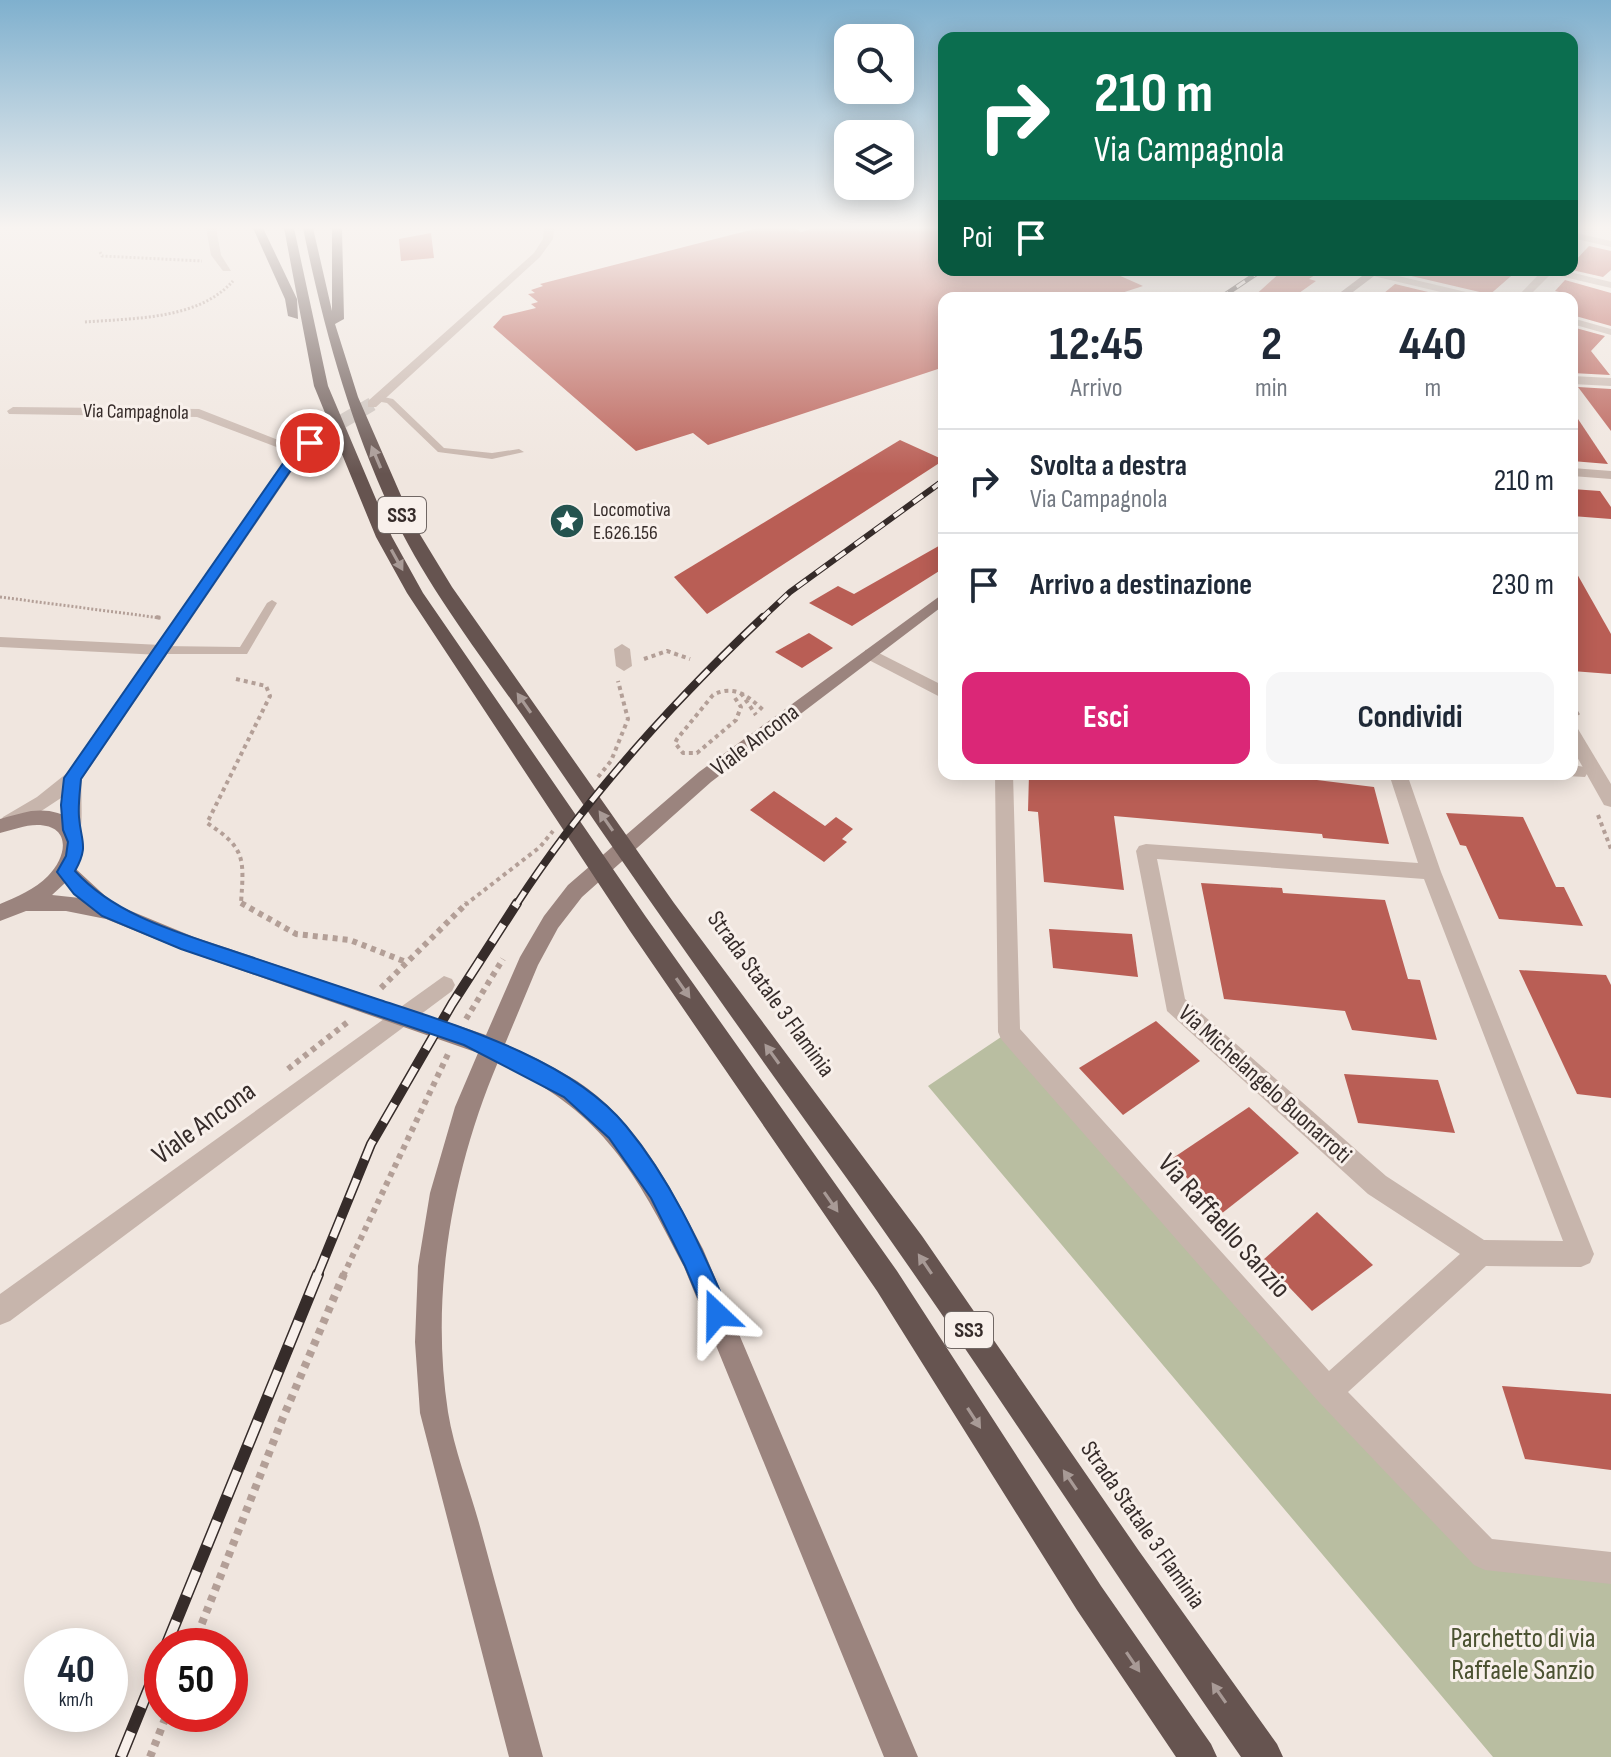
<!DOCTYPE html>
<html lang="it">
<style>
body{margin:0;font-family:"Sofia Sans Condensed",sans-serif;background:#f6f6f7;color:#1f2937;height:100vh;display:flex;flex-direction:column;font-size:30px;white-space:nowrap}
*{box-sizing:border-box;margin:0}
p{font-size:26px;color:#747a83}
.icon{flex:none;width:44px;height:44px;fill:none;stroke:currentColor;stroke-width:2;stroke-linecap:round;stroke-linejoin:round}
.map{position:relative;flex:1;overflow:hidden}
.panel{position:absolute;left:938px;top:292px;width:640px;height:488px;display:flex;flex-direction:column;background:#fff;border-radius:16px;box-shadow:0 4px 20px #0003}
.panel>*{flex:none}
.guide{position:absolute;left:938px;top:32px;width:640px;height:244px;border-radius:16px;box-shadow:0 4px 20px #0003;background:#0b6e4f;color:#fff;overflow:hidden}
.buttons{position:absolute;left:834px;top:24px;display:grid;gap:16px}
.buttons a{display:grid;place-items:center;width:80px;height:80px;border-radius:16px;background:#fff;box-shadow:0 4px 20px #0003;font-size:40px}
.speed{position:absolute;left:24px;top:1628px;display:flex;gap:16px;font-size:40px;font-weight:700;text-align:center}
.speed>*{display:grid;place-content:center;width:104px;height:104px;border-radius:50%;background:#fff;box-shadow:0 4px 20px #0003;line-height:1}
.speed small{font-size:20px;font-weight:400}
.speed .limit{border:12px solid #d22;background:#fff;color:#111}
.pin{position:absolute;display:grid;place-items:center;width:68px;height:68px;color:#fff;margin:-34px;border:4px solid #fff;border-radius:50%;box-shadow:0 2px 8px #0007}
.me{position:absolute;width:88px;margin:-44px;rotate:337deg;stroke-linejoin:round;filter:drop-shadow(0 0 6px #0008)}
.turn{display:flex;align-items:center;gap:28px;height:168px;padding:0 24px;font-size:36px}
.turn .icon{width:104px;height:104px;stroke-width:2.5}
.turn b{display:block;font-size:56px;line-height:68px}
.then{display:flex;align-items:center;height:76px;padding:0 24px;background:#0003;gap:16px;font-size:30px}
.eta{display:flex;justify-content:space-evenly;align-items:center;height:136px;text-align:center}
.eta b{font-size:48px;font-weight:700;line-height:56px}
.action{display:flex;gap:16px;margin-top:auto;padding:16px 24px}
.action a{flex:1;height:92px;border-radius:16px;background:#db2777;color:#fff;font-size:32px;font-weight:700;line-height:92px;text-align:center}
.action a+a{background:#f6f6f7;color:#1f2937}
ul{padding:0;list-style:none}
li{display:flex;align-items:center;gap:24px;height:104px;padding:0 24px;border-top:2px solid #e0e1e3}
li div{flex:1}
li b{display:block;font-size:30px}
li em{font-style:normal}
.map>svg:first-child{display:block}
.green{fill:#b9bea1}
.building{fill:#b95e55}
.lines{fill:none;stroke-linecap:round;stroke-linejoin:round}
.tertiary-tunnel{stroke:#cbc1bb;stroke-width:14;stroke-dasharray:14 7;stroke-linecap:butt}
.path-far3{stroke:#b39f97;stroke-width:3;stroke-dasharray:2 2;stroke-linecap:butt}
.path-far2{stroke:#b39f97;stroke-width:4;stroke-dasharray:4 4;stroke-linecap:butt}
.path-far1{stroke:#b39f97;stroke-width:6;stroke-dasharray:5 5;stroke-linecap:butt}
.path{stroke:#b39f97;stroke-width:8;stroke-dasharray:6 6;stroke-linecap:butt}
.service{fill:#c7b5ac;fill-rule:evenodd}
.pedestrian{fill:#c7b5ac;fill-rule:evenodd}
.minor{fill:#c7b5ac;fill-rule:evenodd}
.tertiary{fill:#c7b5ac;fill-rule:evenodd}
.secondary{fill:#9b847e;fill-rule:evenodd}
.trunk{fill:#665450;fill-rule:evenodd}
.rail-far4-casing{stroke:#362c2a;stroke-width:5}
.rail-far3-casing{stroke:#362c2a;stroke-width:6}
.rail-far2-casing{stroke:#362c2a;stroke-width:8}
.rail-far1-casing{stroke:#362c2a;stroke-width:10}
.rail-casing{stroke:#362c2a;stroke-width:12}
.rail-far4{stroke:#f8f0eb;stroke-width:3;stroke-dasharray:10;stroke-linecap:butt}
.rail-far3{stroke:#f8f0eb;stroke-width:4;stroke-dasharray:12;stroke-linecap:butt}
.rail-far2{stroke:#f8f0eb;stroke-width:5;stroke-dasharray:16;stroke-linecap:butt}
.rail-far1{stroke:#f8f0eb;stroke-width:7;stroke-dasharray:21;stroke-linecap:butt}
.rail{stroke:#f8f0eb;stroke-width:9;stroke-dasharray:27;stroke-linecap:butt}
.oneway{fill:#a89a96}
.route{fill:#1a73e8;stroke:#114b97;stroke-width:2}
.labels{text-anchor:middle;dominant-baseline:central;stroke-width:6;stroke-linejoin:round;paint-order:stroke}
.far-street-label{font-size:20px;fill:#362c2a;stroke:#f8f0eb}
.far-poi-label{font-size:20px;fill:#362c2a;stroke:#f8f0eb;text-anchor:start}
.shield{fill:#f8f0eb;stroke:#706764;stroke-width:2}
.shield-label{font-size:22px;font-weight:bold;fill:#362c2a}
.street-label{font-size:24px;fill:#362c2a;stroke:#f8f0eb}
.near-street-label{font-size:28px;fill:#362c2a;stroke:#f8f0eb}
.near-park-label{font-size:28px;fill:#4b5231;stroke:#f8f0eb}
</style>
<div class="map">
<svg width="1611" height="1757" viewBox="0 0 1611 1757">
<rect width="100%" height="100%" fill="#f0e6df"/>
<path class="green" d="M 1007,1033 L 1481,1561 L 1611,1576 L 1611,1757 L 1493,1757 L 928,1086 Z"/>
<g class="building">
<path d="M 758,228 L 795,228 L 801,232 L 814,228 L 944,228 L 944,270 L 1107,270 L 1143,286 L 1106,298 L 944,298 L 944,367 L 708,445 L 693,433 L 636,451 L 493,327 L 503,316 L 536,308 L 531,304 L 538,302 L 528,294 L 535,293 L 531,290 L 543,286 L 540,284 Z"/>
<path d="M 431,233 L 434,258 L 401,261 L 399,239 Z"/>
<path d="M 1589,246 L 1611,251 L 1611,270 L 1603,277 L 1572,270 L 1572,264 Z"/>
<path d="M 1283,270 L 1322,270 L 1309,279 L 1316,281 L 1292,298 L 1252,298 Z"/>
<path d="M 1413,270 L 1518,270 L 1487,297 L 1484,293 L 1407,275 Z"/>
<path d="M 1565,280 L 1611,293 L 1611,326 L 1572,315 L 1572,295 L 1555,291 Z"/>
<path d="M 1395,284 L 1453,298 L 1378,298 Z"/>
<path d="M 1572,327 L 1605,336 L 1591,351 L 1610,375 L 1572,373 Z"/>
<path d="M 1578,387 L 1611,389 L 1611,431 Z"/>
<path d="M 1572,410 L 1608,464 L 1572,461 Z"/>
<path d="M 900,440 L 944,460 L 707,614 L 674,577 Z"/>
<path d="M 1572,489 L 1600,491 L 1611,507 L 1611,519 L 1572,516 Z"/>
<path d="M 944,543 L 944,568 L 852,626 L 809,603 L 838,586 L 854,594 Z"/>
<path d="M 1572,565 L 1611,634 L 1611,674 L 1572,671 Z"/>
<path d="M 809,633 L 833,648 L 802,668 L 775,652 Z"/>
<path d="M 1029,774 L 1268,774 L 1374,787 L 1389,844 L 1323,838 L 1322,834 L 1114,816 L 1124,890 L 1044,882 L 1038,812 L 1028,811 Z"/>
<path d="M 774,791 L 825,826 L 836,817 L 853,829 L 842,839 L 847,842 L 824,862 L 750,810 Z"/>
<path d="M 1446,813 L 1523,817 L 1556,887 L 1564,887 L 1583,926 L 1499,919 L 1466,846 L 1460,845 Z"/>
<path d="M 1201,883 L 1282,888 L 1283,893 L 1385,900 L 1408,979 L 1420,980 L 1437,1040 L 1352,1030 L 1345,1011 L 1224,999 Z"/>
<path d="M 1049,929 L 1132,934 L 1138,977 L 1053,968 Z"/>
<path d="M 1519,970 L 1606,975 L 1611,985 L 1611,1098 L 1577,1094 Z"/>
<path d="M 1156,1021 L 1200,1061 L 1123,1115 L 1079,1068 Z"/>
<path d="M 1344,1074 L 1438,1080 L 1455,1133 L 1358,1123 Z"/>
<path d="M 1249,1107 L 1299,1153 L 1221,1214 L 1170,1160 Z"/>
<path d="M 1317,1212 L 1373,1265 L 1312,1311 L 1263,1260 Z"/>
<path d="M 1502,1386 L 1611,1394 L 1611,1470 L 1525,1459 Z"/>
</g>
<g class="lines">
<path class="tertiary-tunnel" d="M 324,432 L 372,404"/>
<g class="path-far3">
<path d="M 100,252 L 102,256 L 202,261"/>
<path d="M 85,322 C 134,318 198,320 233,281"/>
<path d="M 0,597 L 161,618"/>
</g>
<g class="path-far2">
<path d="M 156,617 L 161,618"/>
<path d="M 644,659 L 667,651 L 690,659"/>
<path d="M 236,679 L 266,686 L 270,696 L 207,823 C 246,848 244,859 241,903 L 245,905"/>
<path d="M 741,693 L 756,715"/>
<path d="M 735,698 L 741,707 L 736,720 L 697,753 L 683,753 L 675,743 L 677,739 L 713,695 C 734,684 748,696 763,710"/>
<path d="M 1572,705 L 1580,718"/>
<path d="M 598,777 L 611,761 L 628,719 L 618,681"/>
<path d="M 1598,815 L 1611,849"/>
<path d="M 465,905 L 540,847 L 553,831"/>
</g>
<g class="path-far1">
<path d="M 241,903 L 296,934 L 350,940 L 406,962"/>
<path d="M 381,988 L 467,903"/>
<path d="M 466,1019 L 503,959"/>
<path d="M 288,1069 L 349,1021"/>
<path d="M 343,1276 L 449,1052"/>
</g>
<g class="path">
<path d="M 193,1646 L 282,1420 L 344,1274"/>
<path d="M 150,1757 L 167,1714"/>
</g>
<g class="service">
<path d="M 379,396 L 393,399 L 444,448 L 492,453 L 519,449 L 524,452 L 492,459 L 438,452 L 387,403 L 376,401 L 375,399 Z"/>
<path d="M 272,600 L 277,603 L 247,654 L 161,654 L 155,650 L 161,646 L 240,647 L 267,603 Z"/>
</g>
<g class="pedestrian">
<path d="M 622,644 L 630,649 L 632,666 L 624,671 L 616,666 L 614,649 Z"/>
<path d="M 1572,765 L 1585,767 L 1588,772 L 1585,777 L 1566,776 L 1572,774 Z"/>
</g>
<g class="minor">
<path d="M 206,228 L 216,228 L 221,255 L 231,271 L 223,271 L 211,255 Z"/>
<path d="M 1572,232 L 1611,241 L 1611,247 L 1572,238 Z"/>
<path d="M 1373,270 L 1483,296 L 1484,298 L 1466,298 L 1369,275 L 1368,273 Z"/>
<path d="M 1543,270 L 1561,270 L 1611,282 L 1611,288 L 1551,274 L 1527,298 L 1516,298 Z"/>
<path d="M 1572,318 L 1611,329 L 1611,335 L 1572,324 Z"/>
<path d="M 1572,376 L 1611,378 L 1611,386 L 1572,384 Z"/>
<path d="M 13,407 L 199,409 L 306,451 L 295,454 L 197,417 L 9,414 L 7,411 Z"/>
<path d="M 1572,468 L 1611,471 L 1611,479 L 1572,476 Z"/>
<path d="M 0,637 L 161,645 L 169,650 L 161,655 L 0,647 Z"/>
<path d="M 871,649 L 944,686 L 944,699 L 865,658 L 865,650 Z"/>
<path d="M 1572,727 L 1578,729 L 1611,784 L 1611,807 L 1604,805 L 1572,748 Z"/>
<path d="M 995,774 L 1013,774 L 1020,1029 L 1329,1371 L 1460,1254 L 1368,1194 L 1167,1011 L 1136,851 L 1139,846 L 1146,844 L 1418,863 L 1389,774 L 1407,774 L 1441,872 L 1594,1254 L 1590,1263 L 1581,1267 L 1486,1266 L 1348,1392 L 1492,1539 L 1611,1552 L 1611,1584 L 1485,1570 L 1474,1565 L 1318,1401 L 1001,1039 L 998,1032 ZM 1157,859 L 1424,879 L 1563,1241 L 1484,1240 L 1386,1176 L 1185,999 Z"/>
<path d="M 444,976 L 452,979 L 455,985 L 452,991 L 10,1321 L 0,1325 L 0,1294 Z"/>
</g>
<g class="tertiary">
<path d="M 544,228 L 554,228 L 553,239 L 540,257 L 376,407 L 368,407 L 368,401 L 534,253 L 543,239 Z"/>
<path d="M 320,429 L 330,432 L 294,468 L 82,779 C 80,794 84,823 79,835 L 72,837 L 62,830 L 61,798 L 17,827 L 3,827 L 0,822 L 3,817 L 37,797 L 67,773 L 284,462 L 295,448 Z"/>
</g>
<g class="secondary">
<path d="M 1370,270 L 1382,270 L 1345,298 L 1333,298 Z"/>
<path d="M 944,593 L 944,605 L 711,782 L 582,897 L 558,928 L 538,965 L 505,1044 C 530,1055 554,1067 577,1081 C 637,1120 671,1188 703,1249 L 918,1757 L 884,1757 L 684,1267 C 633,1167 602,1112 498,1062 C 452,1171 430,1294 448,1412 C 454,1449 469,1487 479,1523 C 500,1601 522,1679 543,1757 L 509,1757 L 420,1413 L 415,1342 L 418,1266 L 430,1193 L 455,1107 L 478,1053 L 180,949 L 106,919 L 66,911 L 26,911 L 0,921 L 0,904 C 17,897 35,889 48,876 C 68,856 71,825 37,825 C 25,825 12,830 0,833 L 0,819 C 10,816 21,813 31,811 C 70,806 97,832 76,869 L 114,904 L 194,937 L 486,1035 L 520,957 L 544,916 L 568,885 L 699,772 ZM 65,883 L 80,898 L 52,895 Z"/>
</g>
<g class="trunk">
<path d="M 253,228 L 263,228 L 297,299 L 298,319 L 288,316 L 285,299 Z"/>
<path d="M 284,228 L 294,228 L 328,386 L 392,537 L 423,593 L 646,917 L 897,1271 L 1101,1586 L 1211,1744 L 1217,1757 L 1176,1757 L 1077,1610 L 877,1291 L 630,931 L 407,593 L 376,537 L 314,386 Z"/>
<path d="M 303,228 L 313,228 L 332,311 L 332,228 L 342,228 L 344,319 L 335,324 L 358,397 L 413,523 L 452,587 L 674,903 L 922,1236 L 1139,1551 L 1277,1744 L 1283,1757 L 1241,1757 C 1110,1568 986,1374 853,1187 C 745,1037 639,887 535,734 C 488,665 433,596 396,521 C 351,428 324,330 303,228 Z"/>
</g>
<g class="rail-far4-casing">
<path id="rail-far4" d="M 1220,298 L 1262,270"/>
</g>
<g class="rail-far3-casing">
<path id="rail-far3" d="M 761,619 L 790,592 L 944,480"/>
</g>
<g class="rail-far2-casing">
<path id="rail-far2" d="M 516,905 C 584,800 672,703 763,617"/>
</g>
<g class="rail-far1-casing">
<path id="rail-far1" d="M 317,1276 L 371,1144 L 452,1004 L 517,903"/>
</g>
<g class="rail-casing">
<g id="rail">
<path d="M 166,1646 L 318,1274"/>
<path d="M 121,1757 L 162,1656"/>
</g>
</g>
<use href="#rail-far4" class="rail-far4"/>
<use href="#rail-far3" class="rail-far3"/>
<use href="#rail-far2" class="rail-far2"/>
<use href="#rail-far1" class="rail-far1"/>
<use href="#rail" class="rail"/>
</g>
<defs><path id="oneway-solid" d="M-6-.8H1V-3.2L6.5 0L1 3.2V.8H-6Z" transform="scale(2)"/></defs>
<g class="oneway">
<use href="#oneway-solid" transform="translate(376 457) rotate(-113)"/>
<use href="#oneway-solid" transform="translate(397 560) rotate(61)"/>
<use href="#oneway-solid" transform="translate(524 703) rotate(-125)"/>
<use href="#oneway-solid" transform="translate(606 821) rotate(-125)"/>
<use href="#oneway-solid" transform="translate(683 988) rotate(55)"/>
<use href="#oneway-solid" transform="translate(772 1054) rotate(-126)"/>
<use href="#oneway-solid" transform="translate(831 1202) rotate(55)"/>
<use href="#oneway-solid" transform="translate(925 1264) rotate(-124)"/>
<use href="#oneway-solid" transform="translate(974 1418) rotate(57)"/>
<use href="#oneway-solid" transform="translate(1070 1480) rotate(-124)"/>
<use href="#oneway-solid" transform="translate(1133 1662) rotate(56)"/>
<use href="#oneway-solid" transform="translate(1219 1693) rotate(-125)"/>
</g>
<linearGradient id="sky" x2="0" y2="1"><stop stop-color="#7fb0ce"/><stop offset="0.48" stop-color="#f8f4f1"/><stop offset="1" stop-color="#f8f4f1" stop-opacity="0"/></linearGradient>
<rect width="1611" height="474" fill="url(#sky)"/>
<path class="route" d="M 306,440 L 316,443 L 293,467 L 81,779 C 80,791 78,804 79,817 C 81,842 89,846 75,871 C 116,916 180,933 236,952 C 284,968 332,984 380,1000 C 459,1026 572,1060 626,1126 C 670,1179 699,1242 726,1305 L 730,1314 L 726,1323 L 717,1326 L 709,1323 L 685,1266 L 651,1198 L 609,1138 L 564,1097 L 464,1045 L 181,949 L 102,916 L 74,894 L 57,872 L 66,856 L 68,842 L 63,830 L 61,805 L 64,778 L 284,462 Z"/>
<defs>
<g id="sight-disc" transform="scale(1.8)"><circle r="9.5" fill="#24534f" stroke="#f8f0eb"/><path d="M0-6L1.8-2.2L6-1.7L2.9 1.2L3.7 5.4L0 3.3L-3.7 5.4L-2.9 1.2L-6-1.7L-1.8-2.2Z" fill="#fff"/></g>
</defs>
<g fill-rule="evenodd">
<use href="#sight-disc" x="567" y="521"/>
</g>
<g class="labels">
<g class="far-street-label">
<text transform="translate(136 412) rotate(1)">Via Campagnola</text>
</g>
<g class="far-poi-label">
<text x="593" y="510">Locomotiva<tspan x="593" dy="23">E.626.156</tspan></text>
</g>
<g class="shield">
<rect x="378" y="497" width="48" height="36" rx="6"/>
<rect x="945" y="1312" width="48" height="36" rx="6"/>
</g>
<g class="shield-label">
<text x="402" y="515">SS3</text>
<text x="969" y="1330">SS3</text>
</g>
<g class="street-label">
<text transform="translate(755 740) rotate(-37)">Viale Ancona</text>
<text transform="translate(771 994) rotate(54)">Strada Statale 3 Flaminia</text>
<text transform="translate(1265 1084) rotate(42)">Via Michelangelo Buonarroti</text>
<text transform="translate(1143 1525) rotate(55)">Strada Statale 3 Flaminia</text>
</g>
<g class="near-street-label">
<text transform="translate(204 1123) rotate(-36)">Viale Ancona</text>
<text transform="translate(1224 1226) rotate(48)">Via Raffaello Sanzio</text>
</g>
<g class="near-park-label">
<text x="1523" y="1638">Parchetto di via<tspan x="1523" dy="32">Raffaele Sanzio</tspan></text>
</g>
</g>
</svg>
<div class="buttons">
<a><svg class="icon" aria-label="search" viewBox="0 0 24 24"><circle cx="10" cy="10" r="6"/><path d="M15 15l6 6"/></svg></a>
<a><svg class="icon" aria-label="layers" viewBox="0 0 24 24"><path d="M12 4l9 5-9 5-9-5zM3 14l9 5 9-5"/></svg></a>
</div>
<div class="speed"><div>40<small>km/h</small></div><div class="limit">50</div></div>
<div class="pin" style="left:310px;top:443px;background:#d93025"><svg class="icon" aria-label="arrive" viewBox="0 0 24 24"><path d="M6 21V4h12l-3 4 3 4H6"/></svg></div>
<svg class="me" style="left:717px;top:1314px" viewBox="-20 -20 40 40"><path d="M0-17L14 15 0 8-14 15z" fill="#1a73e8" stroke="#fff" stroke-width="4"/></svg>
<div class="guide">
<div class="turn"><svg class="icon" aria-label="right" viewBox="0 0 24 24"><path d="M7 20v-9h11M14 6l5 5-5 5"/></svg><div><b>210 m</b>Via Campagnola</div></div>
<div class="then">Poi<svg class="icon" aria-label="arrive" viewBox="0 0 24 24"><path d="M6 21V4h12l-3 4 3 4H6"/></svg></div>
</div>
<section class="panel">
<div class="eta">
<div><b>12:45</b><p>Arrivo</p></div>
<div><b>2</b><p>min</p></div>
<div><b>440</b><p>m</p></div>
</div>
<ul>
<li><svg class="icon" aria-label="right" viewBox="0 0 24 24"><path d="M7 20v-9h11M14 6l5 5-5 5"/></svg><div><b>Svolta a destra</b><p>Via Campagnola</p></div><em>210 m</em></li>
<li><svg class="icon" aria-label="arrive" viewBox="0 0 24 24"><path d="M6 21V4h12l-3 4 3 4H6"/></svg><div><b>Arrivo a destinazione</b></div><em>230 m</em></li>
</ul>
<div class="action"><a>Esci</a><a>Condividi</a></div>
</section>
</div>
